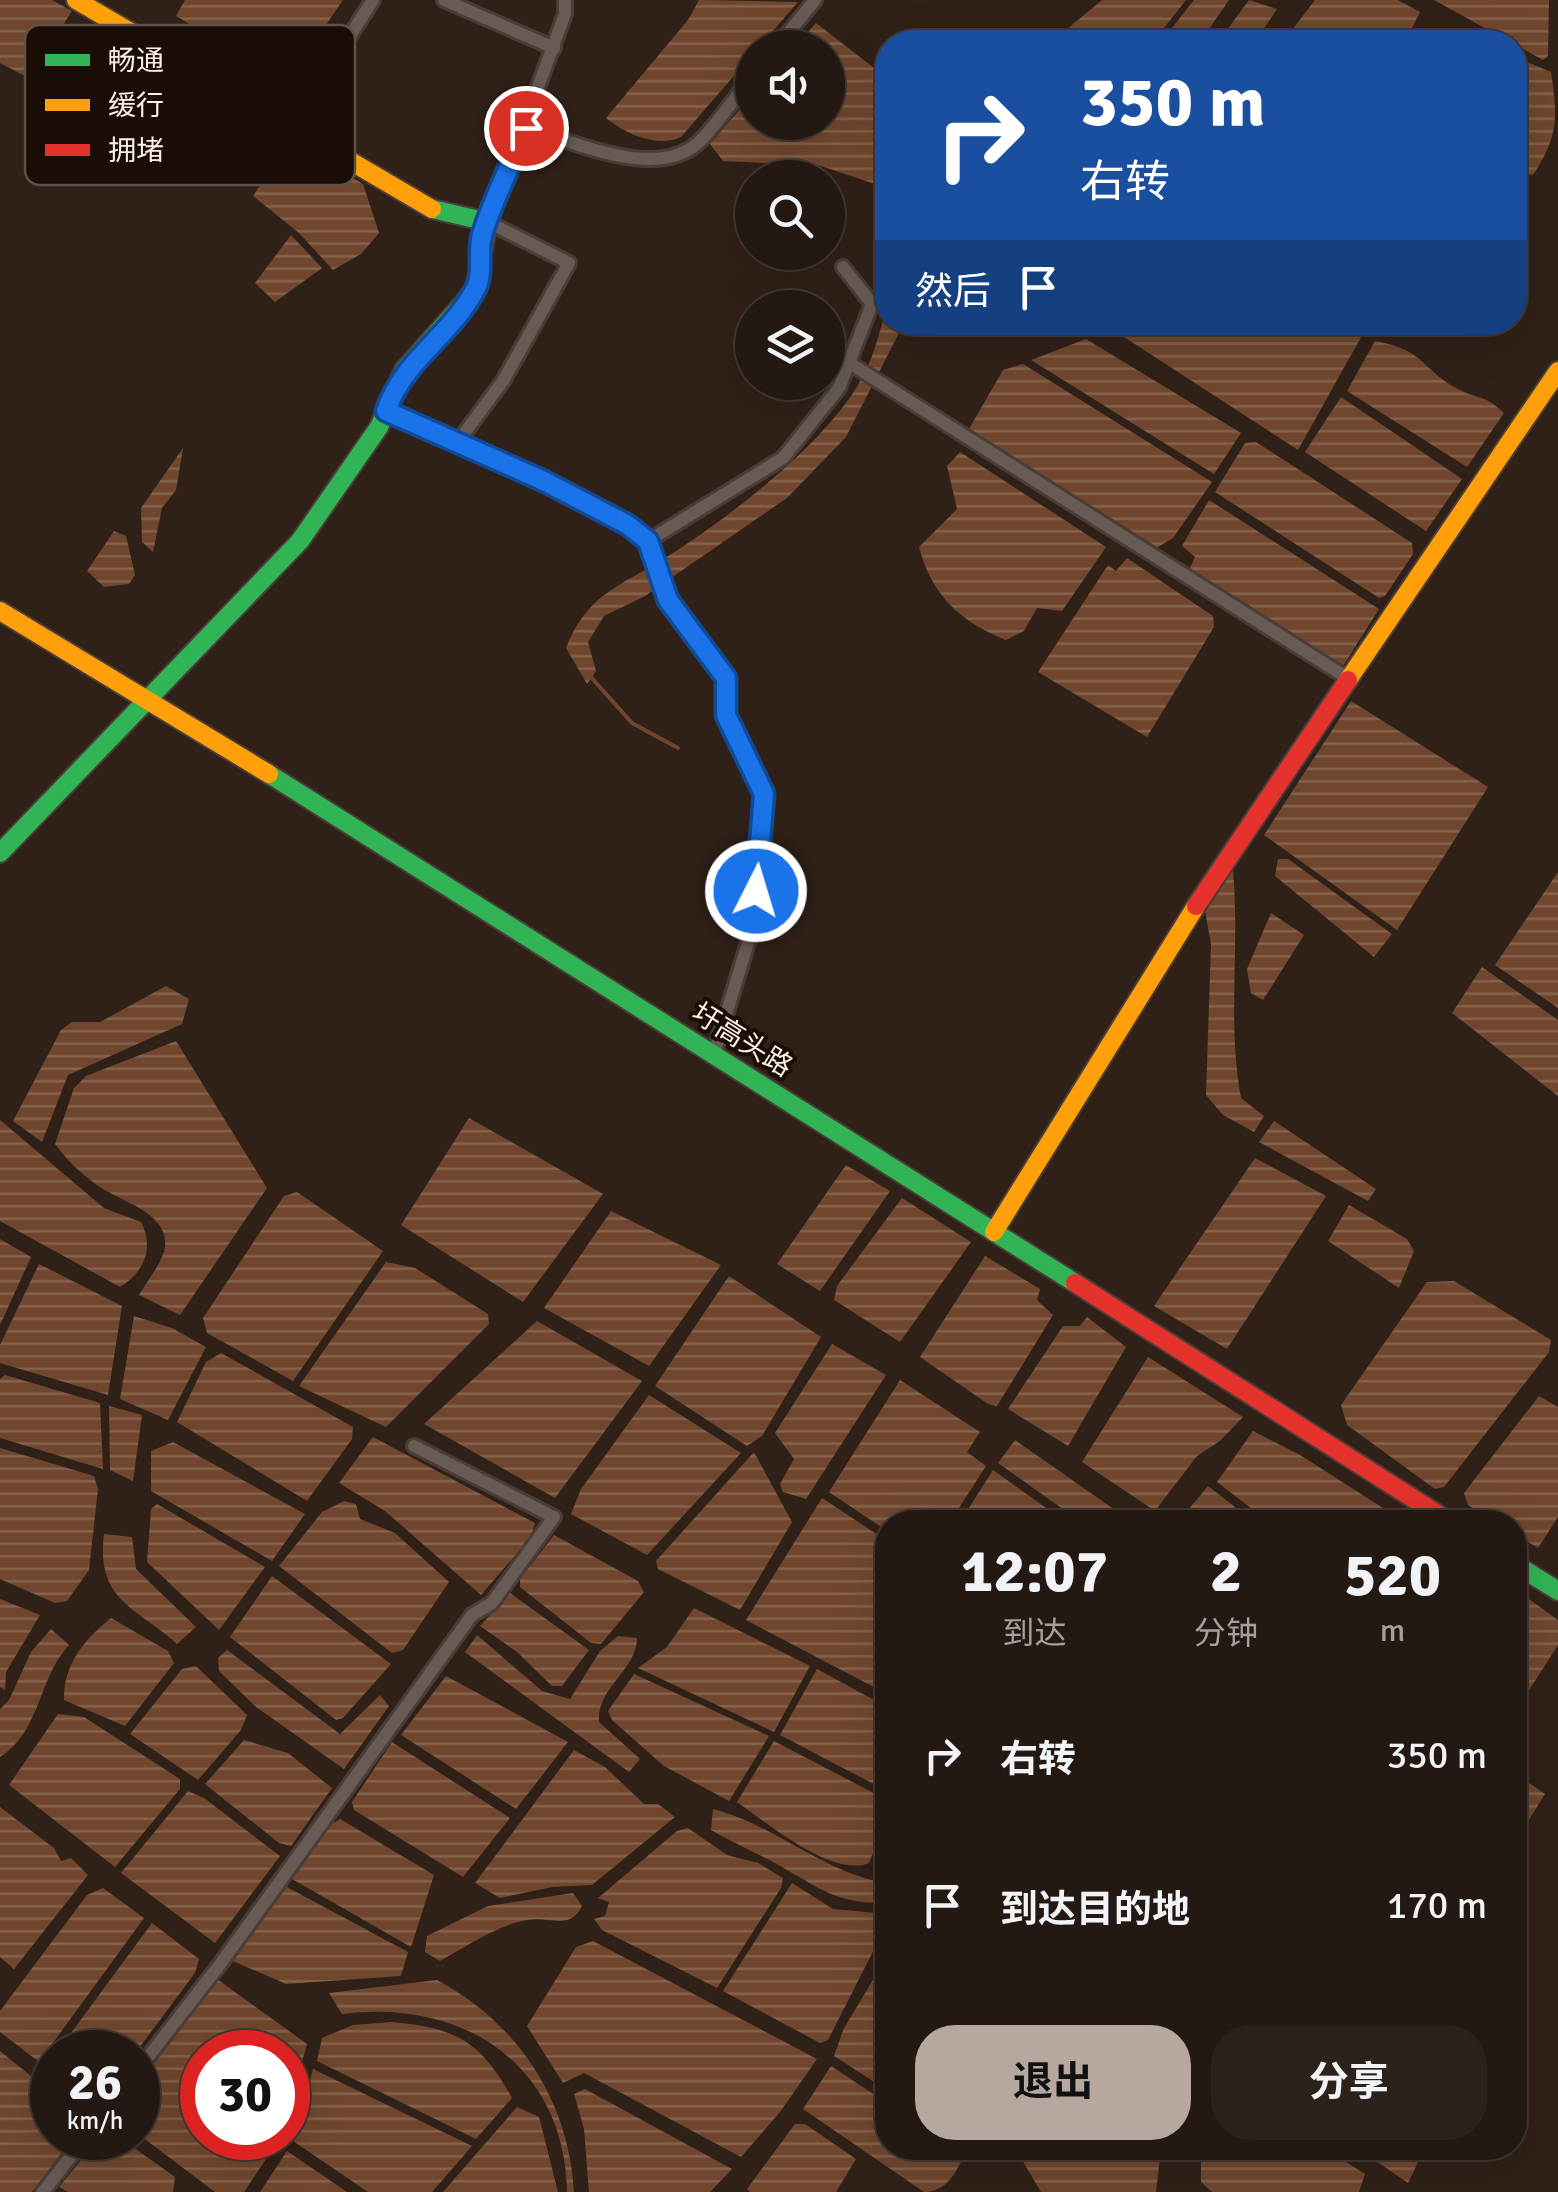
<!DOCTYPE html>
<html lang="zh">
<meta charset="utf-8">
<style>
body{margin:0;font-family:Signika,"Noto Sans SC",sans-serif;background:#2c221b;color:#f1f3f6;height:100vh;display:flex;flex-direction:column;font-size:38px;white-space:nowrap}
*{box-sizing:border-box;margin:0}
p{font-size:32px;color:#a3a09f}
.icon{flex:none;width:55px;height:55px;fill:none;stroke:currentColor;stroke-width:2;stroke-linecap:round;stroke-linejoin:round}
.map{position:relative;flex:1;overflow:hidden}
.panel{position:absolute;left:875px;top:1510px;width:652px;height:650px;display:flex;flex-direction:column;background:#241912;border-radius:40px;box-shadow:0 10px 40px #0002,0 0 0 2px #413832}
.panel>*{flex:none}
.hud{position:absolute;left:875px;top:30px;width:652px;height:305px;border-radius:40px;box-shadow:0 10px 40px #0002,0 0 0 2px #413832;background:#1a4fa0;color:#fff;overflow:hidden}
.buttons{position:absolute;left:735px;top:30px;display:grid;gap:20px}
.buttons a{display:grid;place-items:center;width:110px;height:110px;border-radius:50%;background:#241912;box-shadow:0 10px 40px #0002,0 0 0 2px #413832;font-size:50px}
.speed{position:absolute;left:30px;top:2030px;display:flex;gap:20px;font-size:50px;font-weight:700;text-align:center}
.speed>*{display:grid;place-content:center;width:130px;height:130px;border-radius:50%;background:#241912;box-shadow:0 10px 40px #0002,0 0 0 2px #413832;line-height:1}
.speed small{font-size:25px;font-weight:400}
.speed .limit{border:15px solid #d22;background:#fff;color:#111}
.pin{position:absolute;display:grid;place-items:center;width:85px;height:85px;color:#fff;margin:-42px;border:5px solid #fff;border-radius:50%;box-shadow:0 2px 10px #0007}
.me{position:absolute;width:110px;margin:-55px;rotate:5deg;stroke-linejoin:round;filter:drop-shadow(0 0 8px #0008)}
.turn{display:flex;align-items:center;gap:35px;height:210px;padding:0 40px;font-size:45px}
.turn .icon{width:130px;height:130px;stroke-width:2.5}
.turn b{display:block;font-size:70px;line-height:85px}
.then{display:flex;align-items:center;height:95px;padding:0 40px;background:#0003;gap:20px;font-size:38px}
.eta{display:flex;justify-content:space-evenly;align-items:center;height:170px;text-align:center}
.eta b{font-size:60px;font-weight:700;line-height:70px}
.cta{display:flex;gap:20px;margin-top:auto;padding:20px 40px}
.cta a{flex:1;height:115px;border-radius:40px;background:#b6a79f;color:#111;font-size:40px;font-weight:700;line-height:115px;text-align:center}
.cta a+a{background:#2c221b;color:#f1f3f6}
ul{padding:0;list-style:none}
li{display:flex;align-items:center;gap:30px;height:150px;padding:0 40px}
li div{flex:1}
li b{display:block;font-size:38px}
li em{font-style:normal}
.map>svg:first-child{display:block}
.water{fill:url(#water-rules)}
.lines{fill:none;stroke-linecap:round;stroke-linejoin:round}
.stream{stroke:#70472e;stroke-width:4}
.street-casing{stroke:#4a3d37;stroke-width:18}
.fast-casing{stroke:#4a3d37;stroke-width:22}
.slow-casing{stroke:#4a3d37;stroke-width:22}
.jam-casing{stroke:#4a3d37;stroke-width:22}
.street{stroke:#675b54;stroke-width:12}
.fast{stroke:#30b455;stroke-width:18}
.slow{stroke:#ff9f0a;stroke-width:18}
.jam{stroke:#e5322d;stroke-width:18}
.route-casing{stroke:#114b97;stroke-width:25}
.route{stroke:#1a73e8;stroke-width:18}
.labels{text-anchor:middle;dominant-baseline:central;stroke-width:8;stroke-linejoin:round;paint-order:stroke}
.street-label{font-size:28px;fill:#feefe7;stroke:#190d06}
.key{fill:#190d06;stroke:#5e514a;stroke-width:2.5}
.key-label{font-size:28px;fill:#feefe7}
</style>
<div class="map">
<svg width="1558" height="2192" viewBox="0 0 1558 2192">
<defs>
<pattern id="water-rules" width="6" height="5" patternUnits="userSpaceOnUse" patternTransform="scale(2.5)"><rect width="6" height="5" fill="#70472e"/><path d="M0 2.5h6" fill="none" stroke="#85624c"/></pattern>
</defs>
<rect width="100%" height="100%" fill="#302118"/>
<g class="water">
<path d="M 0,0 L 52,0 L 72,11 L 29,78 L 0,63 Z"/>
<path d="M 185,0 L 343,0 L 287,82 L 176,16 Z"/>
<path d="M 699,0 L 798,2 L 759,47 L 752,48 L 752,55 L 681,137 C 657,148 626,134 606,118 L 688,20 Z"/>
<path d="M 1102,0 L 1186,0 L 1153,42 L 1055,39 Z"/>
<path d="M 1194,0 L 1229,0 L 1200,42 L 1161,42 Z"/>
<path d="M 1249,0 L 1277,9 L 1255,42 L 1218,42 Z"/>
<path d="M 1315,0 L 1398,0 L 1420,12 L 1405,42 L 1283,42 Z"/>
<path d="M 1434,0 L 1549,0 L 1548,56 L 1543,60 Z"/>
<path d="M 816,23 L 887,78 L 887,188 L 821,166 L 723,161 L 710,144 L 752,95 L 752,122 L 828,122 L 828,48 L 795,47 Z"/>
<path d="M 1515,57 L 1551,72 C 1558,118 1558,137 1533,175 L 1515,172 Z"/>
<path d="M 290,140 L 363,184 L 379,233 L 361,254 L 333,270 L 299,233 L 253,196 Z"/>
<path d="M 291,235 L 322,268 L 275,302 L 255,283 Z"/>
<path d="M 887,306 L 888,322 L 904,323 L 846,437 L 787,498 L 645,596 L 604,616 L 588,642 L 596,671 L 587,684 L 566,648 C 587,594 619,587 665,558 C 726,520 821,447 858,385 C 873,362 879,333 887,306 Z"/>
<path d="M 1109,322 L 1369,322 L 1369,323 L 1298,450 L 1107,326 Z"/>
<path d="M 1086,339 L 1241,433 L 1214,474 L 1031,360 Z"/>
<path d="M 1375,341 C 1425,350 1419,367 1456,388 C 1477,400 1483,393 1504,413 L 1467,467 L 1347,391 Z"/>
<path d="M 1023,364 L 1212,482 L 1173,538 L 1155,549 L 969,429 L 1003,370 Z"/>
<path d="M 1341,397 L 1462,479 L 1426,531 L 1305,452 Z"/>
<path d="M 1256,442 L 1412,543 L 1413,554 L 1385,596 L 1379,598 L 1215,492 L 1245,443 Z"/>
<path d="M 183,448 L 176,490 L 162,508 L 153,552 L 142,542 L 141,508 Z"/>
<path d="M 960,452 L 1106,547 L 1062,611 L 1037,608 L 1024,631 L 1006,640 C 960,622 931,594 919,547 L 957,509 L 947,466 Z"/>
<path d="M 1209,500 L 1379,609 L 1343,666 L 1189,570 L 1195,557 L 1182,546 Z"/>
<path d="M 114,531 L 126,536 L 135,575 L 129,584 L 104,587 L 87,571 Z"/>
<path d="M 1127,558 L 1213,616 L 1214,627 L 1147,737 L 1038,672 L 1108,565 L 1116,571 Z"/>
<path d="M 1351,701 L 1488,787 L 1397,930 L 1264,835 Z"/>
<path d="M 1278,859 L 1288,859 L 1392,934 L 1374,957 L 1275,876 Z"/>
<path d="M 1233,870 C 1240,947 1227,1022 1241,1098 L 1264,1116 L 1254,1132 L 1223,1115 L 1206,1095 L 1211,944 L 1205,911 Z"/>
<path d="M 1558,872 L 1558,1008 L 1495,965 Z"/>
<path d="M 1271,913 L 1304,935 L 1263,1000 L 1251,993 L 1247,969 Z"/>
<path d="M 1482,967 L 1558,1020 L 1558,1096 L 1452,1013 Z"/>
<path d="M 166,986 L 189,999 L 182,1024 L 68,1075 L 42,1142 L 13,1121 L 61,1030 L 72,1022 L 100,1022 Z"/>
<path d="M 176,1041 L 267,1188 L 180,1315 L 139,1295 C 147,1281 163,1262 165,1247 C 169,1213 122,1202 100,1187 C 82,1175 68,1161 55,1144 L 74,1088 L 86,1076 Z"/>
<path d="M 469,1118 L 603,1194 L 523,1302 L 401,1225 Z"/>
<path d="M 0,1120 L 104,1208 L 141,1222 C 154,1247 145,1272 120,1287 L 0,1221 Z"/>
<path d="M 1274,1121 L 1376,1189 L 1368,1201 L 1259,1142 Z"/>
<path d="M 1255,1158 L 1326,1196 L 1227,1349 L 1154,1306 Z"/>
<path d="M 846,1165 L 890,1191 L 820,1291 L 777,1264 Z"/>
<path d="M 297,1192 L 383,1251 L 293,1381 L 207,1333 L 203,1318 L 284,1196 Z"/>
<path d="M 902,1198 L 971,1242 L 900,1342 L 834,1300 L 837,1286 Z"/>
<path d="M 1349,1205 L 1407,1239 L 1414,1251 L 1399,1288 L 1328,1241 Z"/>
<path d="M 611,1211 L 721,1265 L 649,1366 L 544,1308 Z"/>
<path d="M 0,1239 L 31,1257 L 0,1325 Z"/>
<path d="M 985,1256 L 1040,1289 L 1037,1300 L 1053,1315 L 997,1406 L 988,1404 L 920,1357 Z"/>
<path d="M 386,1262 L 415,1268 L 488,1314 L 489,1324 L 386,1427 L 299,1386 Z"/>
<path d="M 39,1264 L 122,1306 L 108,1395 L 0,1363 L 0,1345 Z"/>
<path d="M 729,1276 L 821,1337 L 762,1436 L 747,1446 L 655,1386 Z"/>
<path d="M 1454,1281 L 1551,1340 L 1549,1352 L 1444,1487 L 1435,1489 L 1347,1425 L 1341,1405 L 1427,1282 Z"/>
<path d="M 134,1316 L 172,1328 L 206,1347 L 168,1420 L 120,1399 Z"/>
<path d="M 1087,1317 L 1126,1347 L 1068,1446 L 1008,1409 L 1063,1326 L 1080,1326 Z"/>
<path d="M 537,1321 L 642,1381 L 555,1498 L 424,1424 Z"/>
<path d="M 832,1344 L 886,1375 L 806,1499 L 783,1492 L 780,1484 L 794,1459 L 775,1433 Z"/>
<path d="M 221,1353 L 353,1427 L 352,1439 L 307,1501 L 177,1422 L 206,1362 Z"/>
<path d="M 1148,1357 L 1243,1417 L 1220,1441 L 1197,1456 L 1155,1511 L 1082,1462 Z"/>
<path d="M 5,1375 L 100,1403 L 103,1469 L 0,1438 L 0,1379 Z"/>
<path d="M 900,1380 L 980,1432 L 967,1452 L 986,1466 L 950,1522 L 888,1522 L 887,1531 L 829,1492 Z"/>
<path d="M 649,1395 L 741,1453 L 647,1555 L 571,1514 L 581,1489 Z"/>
<path d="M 1539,1396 L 1558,1407 L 1558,1517 L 1538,1548 L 1515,1534 L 1515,1522 L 1496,1522 L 1468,1505 L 1464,1493 Z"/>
<path d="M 109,1406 L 142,1415 L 133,1481 L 110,1470 Z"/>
<path d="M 1253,1431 L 1300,1455 L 1405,1522 L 1269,1522 L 1217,1482 Z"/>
<path d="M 373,1437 L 535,1523 L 531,1537 L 481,1595 L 385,1511 L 339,1483 Z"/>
<path d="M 1015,1440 L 1125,1517 L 1121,1522 L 1081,1522 L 998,1463 Z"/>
<path d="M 173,1442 L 305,1514 L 272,1561 L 151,1491 L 151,1451 Z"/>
<path d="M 0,1448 L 94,1476 L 98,1489 L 89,1570 L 67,1601 L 55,1603 L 0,1579 Z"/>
<path d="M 754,1452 L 792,1522 L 740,1610 L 658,1569 L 656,1561 Z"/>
<path d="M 993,1470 L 1066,1522 L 960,1522 Z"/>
<path d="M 1208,1486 L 1254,1522 L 1178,1522 Z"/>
<path d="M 822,1498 L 887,1541 L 887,1694 L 746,1620 Z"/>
<path d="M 344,1501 L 356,1504 L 360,1519 L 395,1533 L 449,1582 L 403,1650 L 392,1653 L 279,1566 L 322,1512 Z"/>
<path d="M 157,1504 L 265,1567 L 219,1630 L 147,1562 L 151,1509 Z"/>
<path d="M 104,1534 L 132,1537 L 136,1569 L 196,1627 L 177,1644 C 135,1606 96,1601 104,1534 Z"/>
<path d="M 554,1535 L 638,1581 L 644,1592 L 601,1644 L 591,1643 L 520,1587 L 520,1579 Z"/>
<path d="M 272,1576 L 391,1664 L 343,1718 L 336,1720 L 230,1637 Z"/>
<path d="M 510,1593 L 589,1650 L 562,1686 L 552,1686 L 517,1652 L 480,1626 Z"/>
<path d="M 1515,1598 L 1529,1599 L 1558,1620 L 1558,1645 L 1515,1712 Z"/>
<path d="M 0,1599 L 40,1615 L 6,1672 L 5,1690 L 0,1687 Z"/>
<path d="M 694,1608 L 810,1666 L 774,1732 L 638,1668 L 667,1647 Z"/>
<path d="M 111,1618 L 168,1651 L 174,1663 L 125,1726 L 64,1700 C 63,1664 85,1639 111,1618 Z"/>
<path d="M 51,1629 L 69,1645 C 38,1678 41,1731 0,1757 L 0,1709 L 9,1700 L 31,1652 Z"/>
<path d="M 477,1635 L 542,1691 L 570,1699 L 600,1651 L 618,1636 L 637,1638 C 637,1670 596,1688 599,1722 L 640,1759 L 629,1772 L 465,1652 Z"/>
<path d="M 227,1650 L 340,1734 L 380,1695 L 389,1706 L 344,1769 L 256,1707 L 219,1671 L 218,1658 Z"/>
<path d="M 196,1666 L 247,1715 L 241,1730 L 198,1780 L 130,1734 L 182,1669 Z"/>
<path d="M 817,1669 L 887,1707 L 887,1791 L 780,1735 Z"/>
<path d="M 634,1674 L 769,1736 L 729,1801 L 664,1766 L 612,1720 L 608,1711 Z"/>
<path d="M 446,1676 L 568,1742 L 516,1809 L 401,1735 Z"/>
<path d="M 58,1714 L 84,1717 L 180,1779 L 180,1789 L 115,1867 L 9,1785 Z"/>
<path d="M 244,1740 L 288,1753 L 332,1788 L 291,1846 L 279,1843 L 205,1784 Z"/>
<path d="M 774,1741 L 887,1800 L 887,1819 L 869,1863 C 833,1878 767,1823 737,1802 Z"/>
<path d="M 392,1742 L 510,1818 L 463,1877 L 354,1810 L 352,1802 Z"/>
<path d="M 574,1750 L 605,1767 L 644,1804 L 658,1804 L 675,1817 L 592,1885 L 552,1887 L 500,1898 L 475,1883 Z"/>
<path d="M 1515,1773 L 1545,1794 L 1515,1842 Z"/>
<path d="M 188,1791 L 204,1798 L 280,1856 L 215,1943 L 121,1873 Z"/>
<path d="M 0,1807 L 54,1848 L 61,1861 L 71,1858 L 88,1875 L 14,1969 L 0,1957 Z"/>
<path d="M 713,1809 C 772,1824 816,1867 876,1881 L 882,1867 L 887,1869 L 887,1903 C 834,1904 817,1886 773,1862 C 753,1851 731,1842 711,1830 Z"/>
<path d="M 340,1819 L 434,1875 L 411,1947 L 292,1879 L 330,1825 Z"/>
<path d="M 688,1828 L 727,1855 L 758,1863 L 783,1878 L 781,1888 L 717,1988 L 602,1930 L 594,1919 L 605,1916 L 609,1902 L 598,1898 L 677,1831 Z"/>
<path d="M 792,1883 L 833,1909 L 887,1914 L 886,1926 L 828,2040 L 820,2043 L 723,1991 Z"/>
<path d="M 285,1886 L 408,1952 L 401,1976 L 286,1984 L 233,1961 Z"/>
<path d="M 103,1888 L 144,1918 L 39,2062 L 0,2032 L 0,2011 L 87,1895 Z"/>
<path d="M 573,1893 L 582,1906 C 570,1931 550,1916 527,1920 C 498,1925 465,1947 440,1961 L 425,1952 L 427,1936 L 488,1906 Z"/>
<path d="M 152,1923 L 199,1959 L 195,1973 L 136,2052 L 57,2052 Z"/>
<path d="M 593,1941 L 817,2059 L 780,2112 L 741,2157 L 584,2073 L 563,2083 L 527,2026 L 576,1947 Z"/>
<path d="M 876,1975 L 887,1981 L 887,2090 L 834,2056 L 844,2028 Z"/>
<path d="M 217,1979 L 307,2044 L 288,2113 L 288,2052 L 202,2052 L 202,2138 L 280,2138 L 244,2192 L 215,2192 L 138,2134 L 138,2085 Z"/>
<path d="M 437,1980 C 518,2023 569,2101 574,2192 L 567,2192 C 565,2064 462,1998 342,2014 L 329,1993 Z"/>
<path d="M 392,2022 C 457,2028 480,2041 512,2098 L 476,2139 L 317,2061 L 322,2038 L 353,2025 Z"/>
<path d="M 0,2051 L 52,2093 L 52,2138 L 73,2138 L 32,2192 L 0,2192 Z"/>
<path d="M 831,2066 L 887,2103 L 888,2148 L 955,2148 L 965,2154 C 956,2172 947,2192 924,2192 L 803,2109 Z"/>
<path d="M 313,2069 L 472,2146 L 432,2192 L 368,2192 L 293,2141 Z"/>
<path d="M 585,2089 L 732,2169 L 710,2192 L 589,2192 L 584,2129 L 574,2094 Z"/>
<path d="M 517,2107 L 539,2117 L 558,2192 L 443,2192 Z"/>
<path d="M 795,2124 L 805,2124 L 856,2159 L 836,2192 L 750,2192 L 747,2189 Z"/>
<path d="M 99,2138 L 120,2138 L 175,2177 L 173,2192 L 68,2192 L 59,2187 Z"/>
<path d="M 1015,2148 L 1161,2148 L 1156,2192 L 1041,2192 Z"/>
<path d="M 1201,2148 L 1324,2148 L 1365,2174 L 1359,2192 L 1212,2192 L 1201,2182 Z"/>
<path d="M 1357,2148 L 1414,2148 L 1422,2154 L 1408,2183 Z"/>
<path d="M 287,2151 L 347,2192 L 260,2192 Z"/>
</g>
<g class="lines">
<path class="stream" d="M 590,676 L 632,723 L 678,748"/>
<g class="street-casing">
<g id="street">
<path d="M 444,0 L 554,48"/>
<path d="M 776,48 L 815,0"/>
<path d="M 292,125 L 373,0"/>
<path d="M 526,128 C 574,141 655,181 698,143 C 718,124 735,97 752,76"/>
<path d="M 851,364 L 1349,679"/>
<path d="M 385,411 L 544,481 L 628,525 L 648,541 L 668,600 L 726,678 L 726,715 L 764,794 L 754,923 L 714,1054"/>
<path d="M 457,443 L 503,381 L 569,263 L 488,222 L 565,14 L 565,0"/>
<path d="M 648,541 L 783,458 L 839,388 L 872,304 L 843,267"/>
<path d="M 138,2070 L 221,1963 L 472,1615 L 492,1603 L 554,1517 L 414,1446"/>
<path d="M 43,2192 L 85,2138"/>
</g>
</g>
<g class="fast-casing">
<g id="fast">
<path d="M 269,774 L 1075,1283"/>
<path d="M 0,853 L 300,541 L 379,427 L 404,370 L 475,290 L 488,222 L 432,209"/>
<path d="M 1515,1564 L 1558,1591"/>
</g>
</g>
<g class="slow-casing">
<g id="slow">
<path d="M 76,0 L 432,209"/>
<path d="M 0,611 L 269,774"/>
<path d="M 1348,680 L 1558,371"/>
<path d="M 994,1232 L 1196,906"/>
</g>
</g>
<g class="jam-casing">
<g id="jam">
<path d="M 1196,906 L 1348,680"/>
<path d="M 1075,1283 L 1450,1522"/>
</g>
</g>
<use href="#street" class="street"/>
<use href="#fast" class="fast"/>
<use href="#slow" class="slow"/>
<use href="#jam" class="jam"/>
</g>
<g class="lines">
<g class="route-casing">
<path id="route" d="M 526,128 C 512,163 493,199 482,235 C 477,252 484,273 476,288 C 451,336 404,359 386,411 L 544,481 L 628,525 L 648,541 L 668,600 L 726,678 L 726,715 L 764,794 L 756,891"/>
</g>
<use href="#route" class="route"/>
</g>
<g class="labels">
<g class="street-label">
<text transform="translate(742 1040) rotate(32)">圩高头路</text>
</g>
</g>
<rect x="25" y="25" width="330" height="160" rx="15" class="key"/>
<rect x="45" y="54" width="45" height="12" fill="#30b455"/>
<rect x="45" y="99" width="45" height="12" fill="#ff9f0a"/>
<rect x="45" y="144" width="45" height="12" fill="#e5322d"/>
<g class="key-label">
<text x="108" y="70">畅通</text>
<text x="108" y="115">缓行</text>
<text x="108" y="160">拥堵</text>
</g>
</svg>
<div class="buttons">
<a><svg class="icon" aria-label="sound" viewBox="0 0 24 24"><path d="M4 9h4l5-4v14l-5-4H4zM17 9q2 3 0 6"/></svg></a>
<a><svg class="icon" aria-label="search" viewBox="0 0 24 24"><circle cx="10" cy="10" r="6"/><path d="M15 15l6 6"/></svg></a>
<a><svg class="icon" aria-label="layers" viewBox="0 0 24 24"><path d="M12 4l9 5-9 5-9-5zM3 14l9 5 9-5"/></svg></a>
</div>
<div class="speed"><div>26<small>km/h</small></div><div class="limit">30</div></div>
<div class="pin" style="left:526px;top:128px;background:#d93025"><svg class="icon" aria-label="arrive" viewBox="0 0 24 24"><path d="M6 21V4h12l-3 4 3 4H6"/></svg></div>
<svg class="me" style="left:756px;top:891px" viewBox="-20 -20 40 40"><circle r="17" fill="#1a73e8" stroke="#fff" stroke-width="3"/><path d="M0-11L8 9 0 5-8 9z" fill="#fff"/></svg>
<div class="hud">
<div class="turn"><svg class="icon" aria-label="right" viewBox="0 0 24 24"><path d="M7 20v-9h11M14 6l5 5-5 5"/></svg><div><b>350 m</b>右转</div></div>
<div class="then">然后<svg class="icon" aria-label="arrive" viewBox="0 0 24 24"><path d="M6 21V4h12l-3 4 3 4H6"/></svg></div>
</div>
<section class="panel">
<div class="eta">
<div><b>12:07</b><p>到达</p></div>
<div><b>2</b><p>分钟</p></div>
<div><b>520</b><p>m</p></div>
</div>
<ul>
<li><svg class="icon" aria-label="right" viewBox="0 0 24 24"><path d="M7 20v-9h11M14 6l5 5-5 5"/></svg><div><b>右转</b></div><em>350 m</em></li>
<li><svg class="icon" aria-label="arrive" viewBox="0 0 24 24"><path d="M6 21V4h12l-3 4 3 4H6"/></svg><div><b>到达目的地</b></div><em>170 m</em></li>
</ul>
<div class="cta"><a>退出</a><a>分享</a></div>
</section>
</div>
